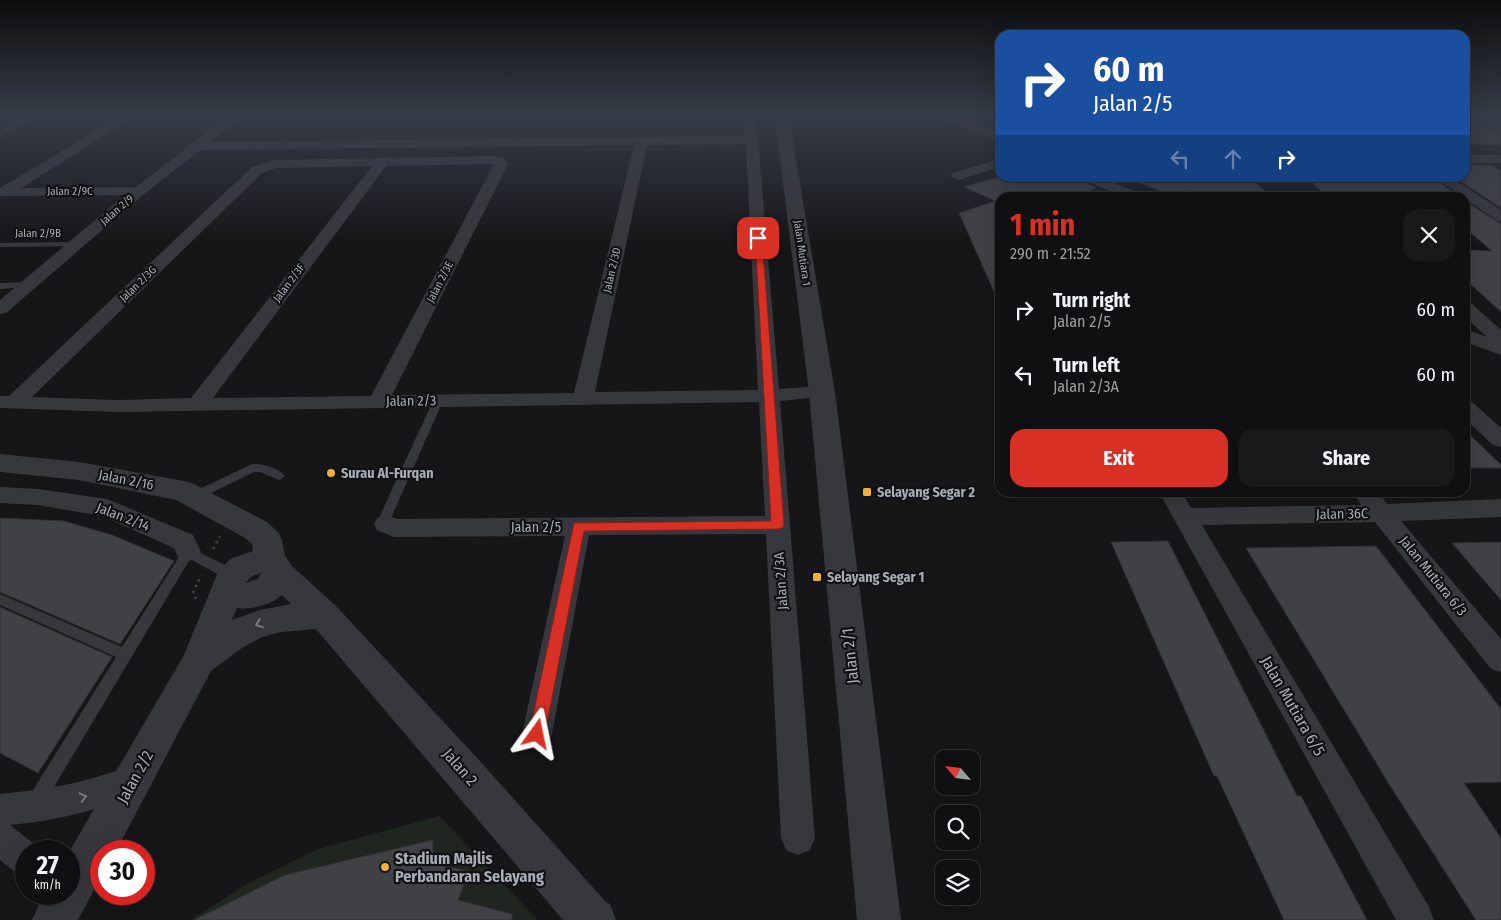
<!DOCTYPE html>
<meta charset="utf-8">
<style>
body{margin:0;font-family:"Fira Sans Condensed",sans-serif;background:#19191b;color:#f1f3f6;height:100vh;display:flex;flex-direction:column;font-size:19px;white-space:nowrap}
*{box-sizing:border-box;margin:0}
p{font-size:16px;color:#9c9d9f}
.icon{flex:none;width:28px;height:28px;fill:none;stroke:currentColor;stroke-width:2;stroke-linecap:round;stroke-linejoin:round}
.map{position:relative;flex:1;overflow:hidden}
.sheet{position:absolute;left:995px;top:192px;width:475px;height:305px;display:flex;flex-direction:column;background:#101012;border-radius:15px;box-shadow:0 5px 20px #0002,0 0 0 1px #303032}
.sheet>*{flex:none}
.guide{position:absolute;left:995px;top:30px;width:475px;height:152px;border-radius:15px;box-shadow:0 5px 20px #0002,0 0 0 1px #303032;background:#1a4fa0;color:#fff;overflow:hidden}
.needle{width:32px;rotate:298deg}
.tools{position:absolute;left:935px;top:750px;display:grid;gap:10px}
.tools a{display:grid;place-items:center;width:45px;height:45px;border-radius:10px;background:#101012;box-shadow:0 5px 20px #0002,0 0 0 1px #303032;font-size:25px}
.speed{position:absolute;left:15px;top:840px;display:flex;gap:10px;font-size:25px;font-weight:700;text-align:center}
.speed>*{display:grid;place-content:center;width:65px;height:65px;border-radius:50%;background:#101012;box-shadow:0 5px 20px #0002,0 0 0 1px #303032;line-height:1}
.speed small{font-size:12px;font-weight:400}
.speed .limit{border:8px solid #d22;background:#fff;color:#111}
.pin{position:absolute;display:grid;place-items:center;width:42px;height:42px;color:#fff;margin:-21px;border-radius:10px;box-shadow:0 2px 8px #0006}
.me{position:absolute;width:55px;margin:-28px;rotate:12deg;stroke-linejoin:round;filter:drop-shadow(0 0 4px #0008)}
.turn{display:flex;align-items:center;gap:18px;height:105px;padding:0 15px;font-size:22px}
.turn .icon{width:65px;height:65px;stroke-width:2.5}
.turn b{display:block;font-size:35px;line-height:42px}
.lanes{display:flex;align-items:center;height:48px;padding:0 15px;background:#0003;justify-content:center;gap:25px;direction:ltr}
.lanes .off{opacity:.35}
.round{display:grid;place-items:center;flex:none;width:52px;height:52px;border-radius:15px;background:#19191b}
.overview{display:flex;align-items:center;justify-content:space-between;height:85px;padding:0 15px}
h1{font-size:30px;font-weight:700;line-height:38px;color:#d93025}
.primary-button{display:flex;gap:10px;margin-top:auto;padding:10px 15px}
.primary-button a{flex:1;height:58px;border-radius:15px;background:#d93025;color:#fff;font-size:20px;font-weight:700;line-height:58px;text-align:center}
.primary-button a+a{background:#19191b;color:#f1f3f6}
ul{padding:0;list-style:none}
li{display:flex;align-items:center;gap:15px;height:65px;padding:0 15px}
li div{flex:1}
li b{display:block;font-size:19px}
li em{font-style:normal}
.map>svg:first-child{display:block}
.green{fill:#1e261f}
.building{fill:#404145;stroke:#303034}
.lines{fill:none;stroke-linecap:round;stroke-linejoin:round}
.path{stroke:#3d3f44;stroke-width:3;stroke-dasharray:2.5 4;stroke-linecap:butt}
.service{fill:#37383d;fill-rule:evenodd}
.minor{fill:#37383d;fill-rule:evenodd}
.tertiary{fill:#37383d;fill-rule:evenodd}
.oneway{stroke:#757881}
.route{fill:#d93025;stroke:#8d1f18}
.poi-dot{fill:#f2b134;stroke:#111113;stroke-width:2}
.labels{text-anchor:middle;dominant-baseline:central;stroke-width:4.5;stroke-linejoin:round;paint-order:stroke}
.far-street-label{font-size:11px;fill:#a8adb8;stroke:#111113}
.street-label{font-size:14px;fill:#a8adb8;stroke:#111113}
.poi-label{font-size:14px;font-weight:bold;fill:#a8adb8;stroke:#111113;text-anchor:start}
.near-street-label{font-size:16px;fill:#a8adb8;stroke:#111113}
.near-poi-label{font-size:16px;font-weight:bold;fill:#a8adb8;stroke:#111113;text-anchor:start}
</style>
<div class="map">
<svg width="1501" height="920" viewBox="0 0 1501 920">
<rect width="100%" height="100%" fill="#161618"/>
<path class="green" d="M 439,816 L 538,920 L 191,920 L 245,885 L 318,849 Z"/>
<g class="building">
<path d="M 1477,123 L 1501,133 L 1501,145 L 1465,144 L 1465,125 Z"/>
<path d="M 1465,165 L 1492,165 L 1501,171 L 1501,208 L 1460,181 L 1465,181 Z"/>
<path d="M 996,178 L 1083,178 L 1086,183 L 1097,188 L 1073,198 L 1000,198 L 1000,305 L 959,213 L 996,201 L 964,187 Z"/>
<path d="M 1128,178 L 1251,178 L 1272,198 L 1192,198 L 1187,190 L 1173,196 Z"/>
<path d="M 1308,178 L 1436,180 L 1461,198 L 1328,198 Z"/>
<path d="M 1465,201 L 1501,224 L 1501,312 L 1465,279 L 1465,250 L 1492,251 L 1465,228 Z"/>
<path d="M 1465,430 L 1501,465 L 1501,468 L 1465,468 Z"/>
<path d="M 0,518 L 64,521 L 112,535 L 174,561 L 120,644 L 0,592 Z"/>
<path d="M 1168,541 L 1297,796 L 1301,796 L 1367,920 L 1284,920 L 1217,776 L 1214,776 L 1111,542 Z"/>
<path d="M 1501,542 L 1501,600 L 1452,543 Z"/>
<path d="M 1376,546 L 1501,709 L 1501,782 L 1464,783 L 1501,838 L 1501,920 L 1476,920 L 1389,784 L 1246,548 Z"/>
<path d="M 0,607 L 112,657 L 38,773 L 0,753 Z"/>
<path d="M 432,840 L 435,864 L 469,871 L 458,900 L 512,914 L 512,920 L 194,920 L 285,875 Z"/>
</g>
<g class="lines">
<g class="path">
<path d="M 213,549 L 220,536"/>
<path d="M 196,599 L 193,593 L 201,575"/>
</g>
<g class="service">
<path d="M 77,242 L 81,244 L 80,246 L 0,247 L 0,243 Z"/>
<path d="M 25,282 L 29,285 L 28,287 L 0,289 L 0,283 Z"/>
<path d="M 438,398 L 443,401 L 391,518 L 392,524 L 390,527 L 382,527 L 379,518 L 433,401 Z"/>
<path d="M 252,464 C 263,464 277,467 285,476 L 279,480 L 260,472 L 254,472 L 199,499 L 195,500 L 189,496 L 191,493 Z"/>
<path d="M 188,547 L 237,571 L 238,575 L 237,579 L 232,580 L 227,579 L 190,559 L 42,807 L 36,809 L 30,807 L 28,801 L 30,795 L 116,657 L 0,605 L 0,594 L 122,647 L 184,549 Z"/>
</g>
<g class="minor">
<path d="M 25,115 L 40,115 L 0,137 L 0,128 Z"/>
<path d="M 122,115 L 137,115 L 21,188 L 136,187 L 229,115 L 243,115 L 210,142 L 745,136 L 742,115 L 754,115 L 758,140 L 779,389 L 822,386 L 829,388 L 832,392 L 829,396 L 780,401 L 815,838 L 810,850 L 798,855 L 786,850 L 781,838 L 766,534 L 589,535 L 552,734 L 548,744 L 537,748 L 526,744 L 522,734 L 565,536 L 394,537 L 377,530 L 374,524 L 377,518 L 386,515 L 397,519 L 765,516 L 759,402 L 118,412 L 0,408 L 0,396 L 9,396 L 252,167 L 275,160 L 493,156 L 504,158 L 508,164 L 392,395 L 574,393 L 634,145 L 200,150 L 144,194 L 6,313 L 0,314 L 0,300 L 125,195 L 3,196 L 0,196 L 0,188 ZM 746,144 L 758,390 L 595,392 L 647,145 ZM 494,164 L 371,396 L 213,398 L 386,166 ZM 372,166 L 191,398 L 118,400 L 32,397 L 262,173 L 276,168 Z"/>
<path d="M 939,115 L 956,115 L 1000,133 L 1000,142 L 941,118 Z"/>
<path d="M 1466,115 L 1483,115 L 1501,123 L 1501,131 L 1468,118 Z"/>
<rect x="1465" y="155" width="36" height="8"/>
<path d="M 1000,159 L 1000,167 L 958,180 L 951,176 L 953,173 Z"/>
<path d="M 1085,178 L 1103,178 L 1143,195 L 1145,198 L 1125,198 L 1087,181 Z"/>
<path d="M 1436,178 L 1452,178 L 1501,210 L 1501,222 L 1496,220 Z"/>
<path d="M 1465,302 L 1471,303 L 1501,330 L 1501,355 L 1465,342 L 1465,329 L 1487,337 L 1465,317 Z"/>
<path d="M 1465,400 L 1472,402 L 1501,428 L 1501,447 L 1493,445 L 1465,419 Z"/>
<path d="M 0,487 L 38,489 L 107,499 L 193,535 L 201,552 L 197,559 L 188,561 L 179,559 L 174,548 L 102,516 L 38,505 L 0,503 Z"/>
<path d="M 1159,492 L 1182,492 L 1191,508 L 1361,505 L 1353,492 L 1378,492 L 1387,504 L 1501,499 L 1501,517 L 1401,521 L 1501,639 L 1501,672 L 1491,669 L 1375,522 L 1202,525 L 1429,907 L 1434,920 L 1396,920 Z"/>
<path d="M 132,765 L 143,769 L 148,780 L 143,791 C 97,811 60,820 10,825 L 38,847 L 40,851 L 26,851 L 26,876 L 14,871 L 0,860 L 0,794 C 50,789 85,783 132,765 Z"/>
</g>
<g class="tertiary">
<path d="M 777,115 L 791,115 L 789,118 L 835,392 L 901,920 L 857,920 L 809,392 L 775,118 Z"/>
<path d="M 0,454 L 79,462 L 184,481 L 194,484 L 267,522 L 278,532 L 282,540 L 285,556 L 292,566 L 336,606 L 479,760 L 606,902 L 610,904 L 616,920 L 563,920 L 316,629 L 281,632 L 262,637 L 242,648 L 211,671 L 116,851 L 101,851 L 101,877 L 78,920 L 32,920 L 44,894 L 69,894 L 69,852 L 184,655 L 218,572 L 230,559 L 253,551 L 252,544 L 245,538 L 176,500 L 79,480 L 0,472 ZM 261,573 L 258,579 L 245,583 L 252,576 ZM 282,595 L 291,604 L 260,610 L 232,620 L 237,608 C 252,610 270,605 282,595 Z"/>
</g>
</g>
<defs><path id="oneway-chevron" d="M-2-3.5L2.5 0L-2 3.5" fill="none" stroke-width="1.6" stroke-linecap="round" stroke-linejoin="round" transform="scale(1.25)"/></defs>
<g class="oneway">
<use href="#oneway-chevron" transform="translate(259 624) rotate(159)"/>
<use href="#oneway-chevron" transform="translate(83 797) rotate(-14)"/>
</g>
<linearGradient id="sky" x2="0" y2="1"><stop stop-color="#0c0c0d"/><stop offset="0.47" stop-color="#363c48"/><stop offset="1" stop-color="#363c48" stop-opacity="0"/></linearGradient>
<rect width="1501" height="244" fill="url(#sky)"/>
<path class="route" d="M 755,236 L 762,238 L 784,525 L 782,528 L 778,529 L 584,531 L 545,734 L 542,739 L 537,741 L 531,739 L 529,734 L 574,523 L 771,521 Z"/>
<g class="poi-dot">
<circle cx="331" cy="473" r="5"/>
<rect x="862" y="487" width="10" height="10" rx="2.5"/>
<rect x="812" y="572" width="10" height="10" rx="2.5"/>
<circle cx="385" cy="867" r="5"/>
</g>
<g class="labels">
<g class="far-street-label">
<text x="70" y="191">Jalan 2/9C</text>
<text transform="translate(117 210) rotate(-41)">Jalan 2/9</text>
<text x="38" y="233">Jalan 2/9B</text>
<text transform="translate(802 253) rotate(82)">Jalan Mutiara 1</text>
<text transform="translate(612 270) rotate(-77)">Jalan 2/3D</text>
<text transform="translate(440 282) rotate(-63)">Jalan 2/3E</text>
<text transform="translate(289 283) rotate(-53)">Jalan 2/3F</text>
<text transform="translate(138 284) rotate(-44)">Jalan 2/3G</text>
</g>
<g class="street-label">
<text transform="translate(411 401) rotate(-1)">Jalan 2/3</text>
<text transform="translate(126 480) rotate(11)">Jalan 2/16</text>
<text transform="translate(1342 514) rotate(-1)">Jalan 36C</text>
<text transform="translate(123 517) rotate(21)">Jalan 2/14</text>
<text x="536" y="527">Jalan 2/5</text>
<text transform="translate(1433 576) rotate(51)">Jalan Mutiara 6/3</text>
<text transform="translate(781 581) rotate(-94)">Jalan 2/3A</text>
</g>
<g class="poi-label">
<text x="341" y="473">Surau Al-Furqan</text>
<text x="877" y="492">Selayang Segar 2</text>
<text x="827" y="577">Selayang Segar 1</text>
</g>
<g class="near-street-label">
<text transform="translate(850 656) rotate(-96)">Jalan 2/1</text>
<text transform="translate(1293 706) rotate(60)">Jalan Mutiara 6/5</text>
<text transform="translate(460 767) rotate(49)">Jalan 2</text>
<text transform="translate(135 777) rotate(-61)">Jalan 2/2</text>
</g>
<g class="near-poi-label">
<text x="395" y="858">Stadium Majlis<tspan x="395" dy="18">Perbandaran Selayang</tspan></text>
</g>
</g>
</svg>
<div class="tools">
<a><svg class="needle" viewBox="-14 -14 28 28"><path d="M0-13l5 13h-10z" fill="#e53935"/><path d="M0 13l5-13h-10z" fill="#9c9d9f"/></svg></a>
<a><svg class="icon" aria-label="search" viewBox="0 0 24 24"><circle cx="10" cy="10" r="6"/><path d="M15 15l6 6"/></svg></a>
<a><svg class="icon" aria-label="layers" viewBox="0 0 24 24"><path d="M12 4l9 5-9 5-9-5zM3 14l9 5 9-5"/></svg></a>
</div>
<div class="speed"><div>27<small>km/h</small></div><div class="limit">30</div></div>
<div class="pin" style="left:758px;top:238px;background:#d93025"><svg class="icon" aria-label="arrive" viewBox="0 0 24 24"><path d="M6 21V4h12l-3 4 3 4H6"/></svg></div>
<svg class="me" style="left:537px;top:734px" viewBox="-20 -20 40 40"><path d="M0-17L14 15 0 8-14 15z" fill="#d93025" stroke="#fff" stroke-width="4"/></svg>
<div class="guide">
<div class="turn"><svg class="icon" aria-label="right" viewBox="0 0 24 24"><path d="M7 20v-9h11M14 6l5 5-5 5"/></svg><div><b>60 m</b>Jalan 2/5</div></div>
<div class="lanes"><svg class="icon off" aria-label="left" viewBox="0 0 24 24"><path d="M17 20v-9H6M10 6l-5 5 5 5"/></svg><svg class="icon off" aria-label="ahead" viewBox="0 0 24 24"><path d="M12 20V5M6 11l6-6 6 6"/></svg><svg class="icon" aria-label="right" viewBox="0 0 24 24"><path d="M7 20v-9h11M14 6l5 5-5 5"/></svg></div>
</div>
<section class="sheet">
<div class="overview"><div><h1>1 min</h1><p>290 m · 21:52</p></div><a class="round"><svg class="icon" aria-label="close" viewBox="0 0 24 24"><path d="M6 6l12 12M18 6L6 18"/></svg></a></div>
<ul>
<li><svg class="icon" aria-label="right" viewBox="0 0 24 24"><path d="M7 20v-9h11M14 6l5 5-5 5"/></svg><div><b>Turn right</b><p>Jalan 2/5</p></div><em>60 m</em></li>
<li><svg class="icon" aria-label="left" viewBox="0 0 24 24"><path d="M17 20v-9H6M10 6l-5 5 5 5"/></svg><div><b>Turn left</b><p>Jalan 2/3A</p></div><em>60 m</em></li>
</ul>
<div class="primary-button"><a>Exit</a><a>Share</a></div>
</section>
</div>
